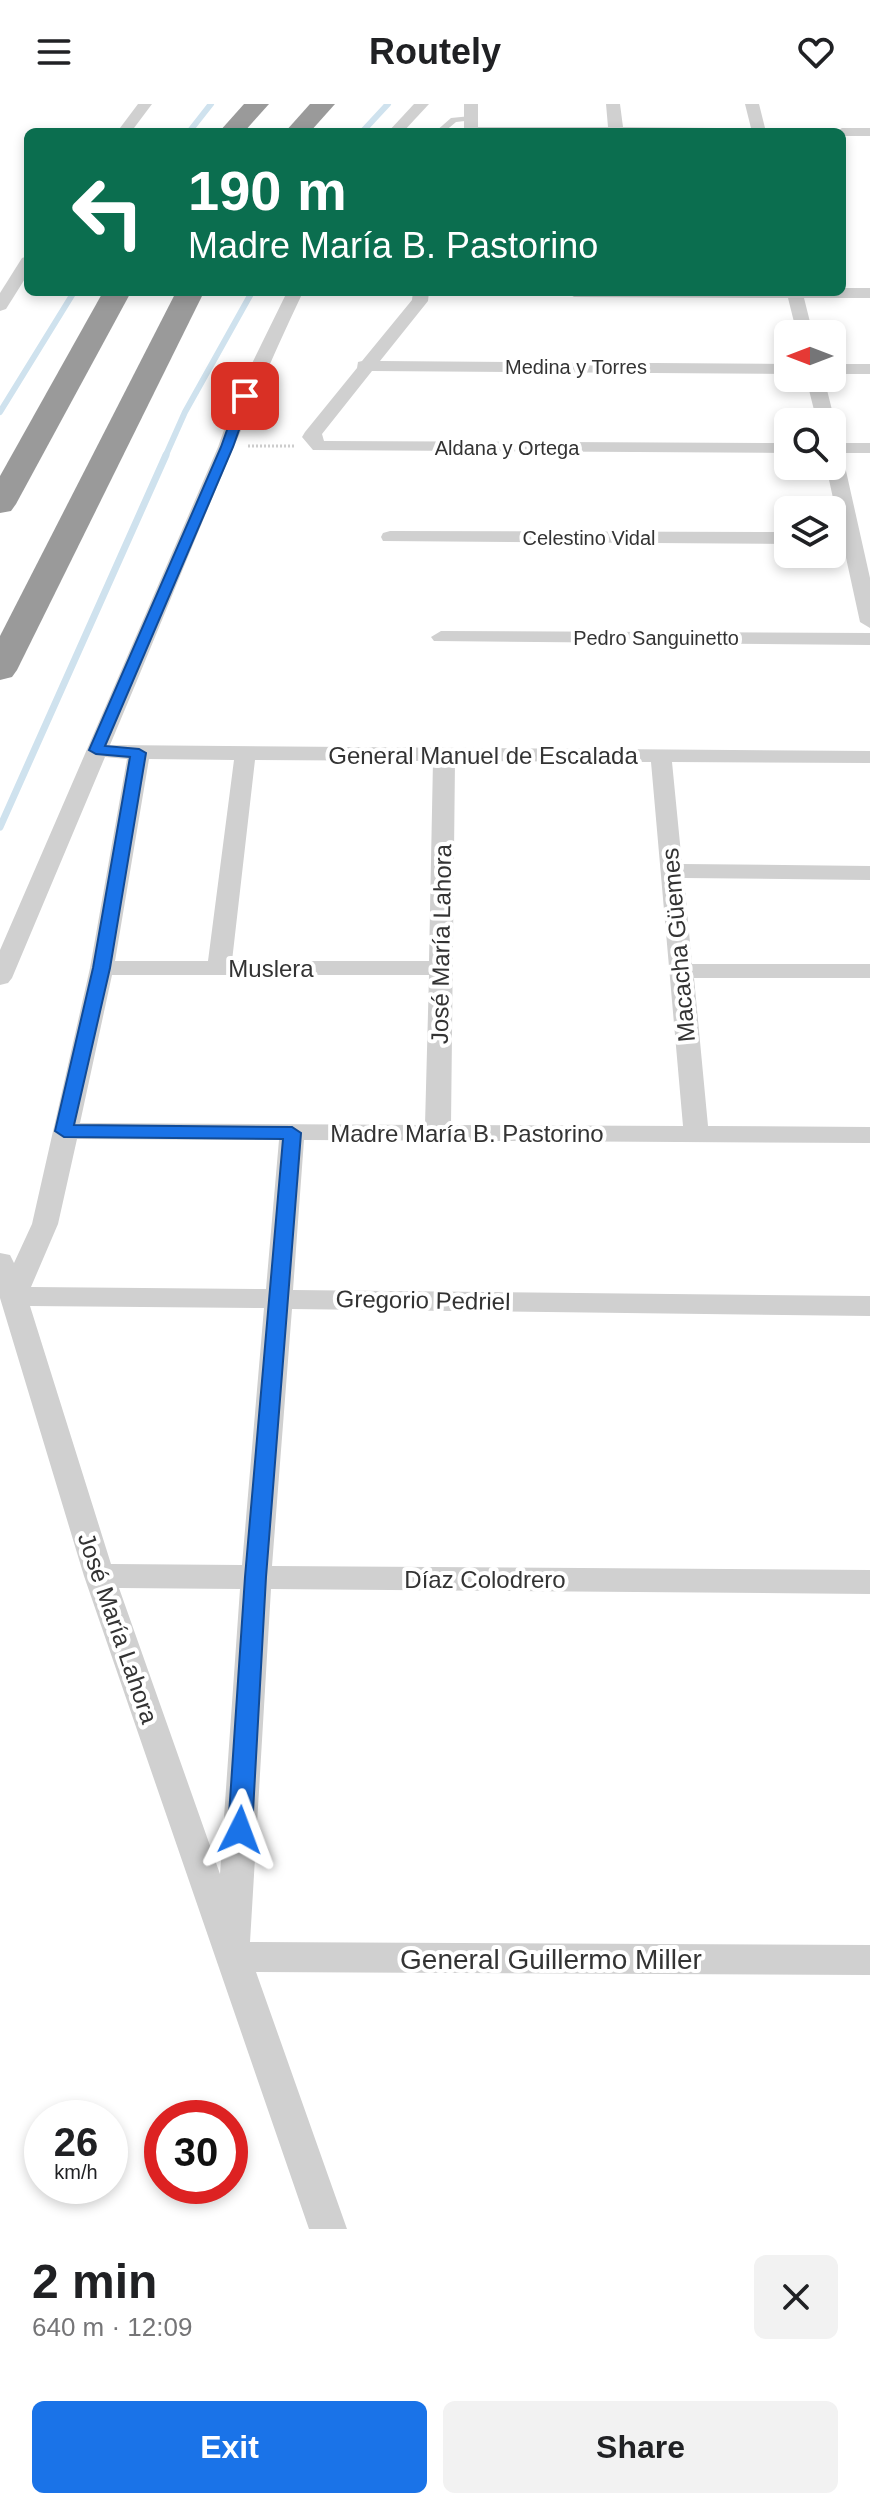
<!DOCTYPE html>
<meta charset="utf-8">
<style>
body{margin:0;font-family:Helvetica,sans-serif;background:#f2f2f2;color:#202124;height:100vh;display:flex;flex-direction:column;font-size:30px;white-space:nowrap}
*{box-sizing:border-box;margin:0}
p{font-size:26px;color:#757577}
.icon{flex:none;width:44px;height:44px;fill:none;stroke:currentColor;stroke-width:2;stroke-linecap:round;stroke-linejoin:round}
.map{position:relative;height:2125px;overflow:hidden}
.sheet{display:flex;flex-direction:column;background:#fff;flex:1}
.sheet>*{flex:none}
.top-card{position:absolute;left:24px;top:24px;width:822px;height:168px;border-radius:12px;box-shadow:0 4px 12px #0003;background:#0b6e4f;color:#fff;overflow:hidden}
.needle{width:52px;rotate:270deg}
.tools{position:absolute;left:774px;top:216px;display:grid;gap:16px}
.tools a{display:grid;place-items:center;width:72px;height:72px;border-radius:12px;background:#fff;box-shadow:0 4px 12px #0003;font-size:40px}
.speed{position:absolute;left:24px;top:1996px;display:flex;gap:16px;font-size:40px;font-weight:700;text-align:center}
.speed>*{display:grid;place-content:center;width:104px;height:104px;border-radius:50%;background:#fff;box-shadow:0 4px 12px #0003;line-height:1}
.speed small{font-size:20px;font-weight:400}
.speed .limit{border:12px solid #d22;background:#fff;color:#111}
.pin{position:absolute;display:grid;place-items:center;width:68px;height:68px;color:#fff;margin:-34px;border-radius:16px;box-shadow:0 4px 12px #0006}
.me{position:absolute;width:88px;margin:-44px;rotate:3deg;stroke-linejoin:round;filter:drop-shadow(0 0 6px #0008)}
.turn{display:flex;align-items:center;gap:28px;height:168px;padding:0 32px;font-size:36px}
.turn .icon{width:104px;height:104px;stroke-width:2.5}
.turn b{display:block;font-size:56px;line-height:68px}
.round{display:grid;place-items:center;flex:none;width:84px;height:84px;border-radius:12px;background:#f2f2f2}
.overview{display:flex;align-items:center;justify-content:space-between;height:136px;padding:0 32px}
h1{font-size:48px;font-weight:700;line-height:60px}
.primary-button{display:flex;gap:16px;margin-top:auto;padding:16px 32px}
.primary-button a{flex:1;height:92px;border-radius:12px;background:#1a73e8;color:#fff;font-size:32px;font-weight:700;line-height:92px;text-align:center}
.primary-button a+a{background:#f2f2f2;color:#202124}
header{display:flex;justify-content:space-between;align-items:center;height:104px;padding:0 32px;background:#fff;font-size:36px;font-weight:700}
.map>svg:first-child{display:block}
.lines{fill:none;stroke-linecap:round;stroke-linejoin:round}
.stream-far1{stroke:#cfe2ee;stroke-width:6}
.stream{stroke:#cfe2ee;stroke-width:7}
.path{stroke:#cdcdcd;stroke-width:3;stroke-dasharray:2 2;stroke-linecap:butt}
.lane{fill:#d0d0d0;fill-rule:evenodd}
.street{fill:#d0d0d0;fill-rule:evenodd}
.highway{fill:#9a9a9a;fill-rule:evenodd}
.route{fill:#1a73e8;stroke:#114b97;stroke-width:2}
.labels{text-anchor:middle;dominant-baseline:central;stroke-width:8;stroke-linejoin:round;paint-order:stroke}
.far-street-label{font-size:20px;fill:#333;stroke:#fff}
.street-label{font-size:24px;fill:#333;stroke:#fff}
.near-street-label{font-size:28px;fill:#333;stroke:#fff}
</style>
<header><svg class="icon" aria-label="menu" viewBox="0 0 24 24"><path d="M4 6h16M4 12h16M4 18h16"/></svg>Routely<svg class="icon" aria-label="heart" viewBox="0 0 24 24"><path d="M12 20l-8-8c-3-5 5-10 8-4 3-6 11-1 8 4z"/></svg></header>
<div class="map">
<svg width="870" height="2125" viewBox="0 0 870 2125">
<rect width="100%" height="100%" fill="#fff"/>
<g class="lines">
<g class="stream-far1">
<path d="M 189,28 L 211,0"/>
<path d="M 362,28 L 388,0"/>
<path d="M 0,308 L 74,188"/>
<path d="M 165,353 L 185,308 L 252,188"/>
</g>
<path class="stream" d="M 0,723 L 166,351"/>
<path class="path" d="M 248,342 L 294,342"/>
<path class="lane" d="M 471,12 L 475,14 L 474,16 L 456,18 L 444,28 L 435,28 L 451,14 Z"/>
<g class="street">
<path d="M 138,0 L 152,0 L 131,28 L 117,28 Z"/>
<path d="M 414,0 L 429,0 L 403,28 L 388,28 Z"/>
<path d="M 464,0 L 478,0 L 478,23 L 608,23 L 606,0 L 620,0 L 623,23 L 718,24 L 725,28 L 464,28 Z"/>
<path d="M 745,0 L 759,0 L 766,28 L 752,28 Z"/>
<path d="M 842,24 L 870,24 L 870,32 L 842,32 L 842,28 L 835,28 Z"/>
<path d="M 28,152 L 28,170 L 6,205 L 0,207 L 0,189 L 22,154 Z"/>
<path d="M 842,184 L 870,184 L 870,194 L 804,194 L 813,230 L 797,230 L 788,194 L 574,193 L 566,188 L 842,188 Z"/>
<path d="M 287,188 L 303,188 C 233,336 174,490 110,641 L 870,647 L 870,659 L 672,658 L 682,760 L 870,762 L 870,776 L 684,774 L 692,860 L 870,860 L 870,874 L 694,874 L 708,1022 L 870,1023 L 870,1039 L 304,1036 L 293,1186 L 870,1192 L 870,1212 L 292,1205 L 272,1462 L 870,1466 L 870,1490 L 271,1485 L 250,1838 L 870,1841 L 870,1871 L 256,1868 L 347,2125 L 309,2125 L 84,1472 L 0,1194 L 0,1149 L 10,1151 L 14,1159 L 32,1120 L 90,864 L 127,655 L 105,653 L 12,874 L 8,879 L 0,881 L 0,846 L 218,343 L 236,292 ZM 149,655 L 234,656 L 208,857 L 115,857 ZM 255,656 L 433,657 L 429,857 L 232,857 ZM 455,657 L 651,658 L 683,1022 L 451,1021 ZM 112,871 L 429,871 L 425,1021 L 80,1019 ZM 77,1035 L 279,1036 L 266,1185 L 31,1183 L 58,1120 ZM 30,1202 L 264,1204 L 242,1461 L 111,1460 ZM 119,1484 L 240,1485 L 220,1770 Z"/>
<path d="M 413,188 L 429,188 L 428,197 L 380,257 L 788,260 L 788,270 L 372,267 L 322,330 L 324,337 L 788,339 L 788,349 L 313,346 L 302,333 L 305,328 L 357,264 L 358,258 L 362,257 L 412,196 Z"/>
<rect x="832" y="260" width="38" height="10"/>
<path d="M 806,274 L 824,274 L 835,318 L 832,322 L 832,318 L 817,318 Z"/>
<path d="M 832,339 L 870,339 L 870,349 L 842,349 L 870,474 L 870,524 L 860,518 L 826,362 L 832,362 Z"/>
<path d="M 390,427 L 788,428 L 788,440 L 383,437 L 381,433 L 383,429 Z"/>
<path d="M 441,527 L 870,529 L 870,541 L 434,537 L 431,533 Z"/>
</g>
<g class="highway">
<path d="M 244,0 L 269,0 L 244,28 L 219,28 Z"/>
<path d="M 310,0 L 335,0 L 310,28 L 285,28 Z"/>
<path d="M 103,188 L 131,188 L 16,400 L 11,407 L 0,409 L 0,372 Z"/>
<path d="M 176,188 L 204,188 L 17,566 L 12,573 L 0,576 L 0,532 Z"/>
</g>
</g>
<path class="route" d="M 245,289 L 251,292 L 233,343 L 105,642 L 139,645 L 146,649 L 110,864 L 74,1021 L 292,1023 L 301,1029 L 266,1473 L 252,1726 L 248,1733 L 240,1736 L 232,1733 L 228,1726 L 245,1473 L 283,1035 L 64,1033 L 55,1027 L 93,864 L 130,653 L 96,650 L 89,646 L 221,343 L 239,292 Z"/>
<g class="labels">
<g class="far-street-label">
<text x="576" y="263">Medina y Torres</text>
<text x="507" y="344">Aldana y Ortega</text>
<text x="589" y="434">Celestino Vidal</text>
<text x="656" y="534">Pedro Sanguinetto</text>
</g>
<g class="street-label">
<text x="483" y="651">General Manuel de Escalada</text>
<text transform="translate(441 840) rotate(-89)">José María Lahora</text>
<text transform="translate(678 841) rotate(-95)">Macacha Güemes</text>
<text x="271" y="864">Muslera</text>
<text x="467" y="1029">Madre María B. Pastorino</text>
<text transform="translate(423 1196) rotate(1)">Gregorio Pedriel</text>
<text x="485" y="1475">Díaz Colodrero</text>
<text transform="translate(118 1524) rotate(71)">José María Lahora</text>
</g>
<g class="near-street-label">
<text x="551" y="1855">General Guillermo Miller</text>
</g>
</g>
</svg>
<div class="tools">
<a><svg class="needle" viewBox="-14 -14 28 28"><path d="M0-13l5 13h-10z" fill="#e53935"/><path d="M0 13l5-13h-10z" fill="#757577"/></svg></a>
<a><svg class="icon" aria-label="search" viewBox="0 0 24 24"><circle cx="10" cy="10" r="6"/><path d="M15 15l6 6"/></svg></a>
<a><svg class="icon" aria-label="layers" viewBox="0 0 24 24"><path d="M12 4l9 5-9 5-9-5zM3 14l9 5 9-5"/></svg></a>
</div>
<div class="speed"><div>26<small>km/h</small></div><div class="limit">30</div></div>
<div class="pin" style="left:245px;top:292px;background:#d93025"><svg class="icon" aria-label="arrive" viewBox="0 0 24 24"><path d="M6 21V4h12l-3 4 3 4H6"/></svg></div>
<svg class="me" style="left:240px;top:1726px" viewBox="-20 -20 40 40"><path d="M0-17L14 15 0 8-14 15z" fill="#1a73e8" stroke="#fff" stroke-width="4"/></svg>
<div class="top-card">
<div class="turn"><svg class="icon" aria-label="left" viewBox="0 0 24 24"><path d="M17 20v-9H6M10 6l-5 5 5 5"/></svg><div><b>190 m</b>Madre María B. Pastorino</div></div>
</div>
</div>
<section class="sheet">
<div class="overview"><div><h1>2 min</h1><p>640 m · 12:09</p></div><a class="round"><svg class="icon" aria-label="close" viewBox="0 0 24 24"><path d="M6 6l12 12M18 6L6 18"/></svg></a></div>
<div class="primary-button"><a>Exit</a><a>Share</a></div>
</section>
